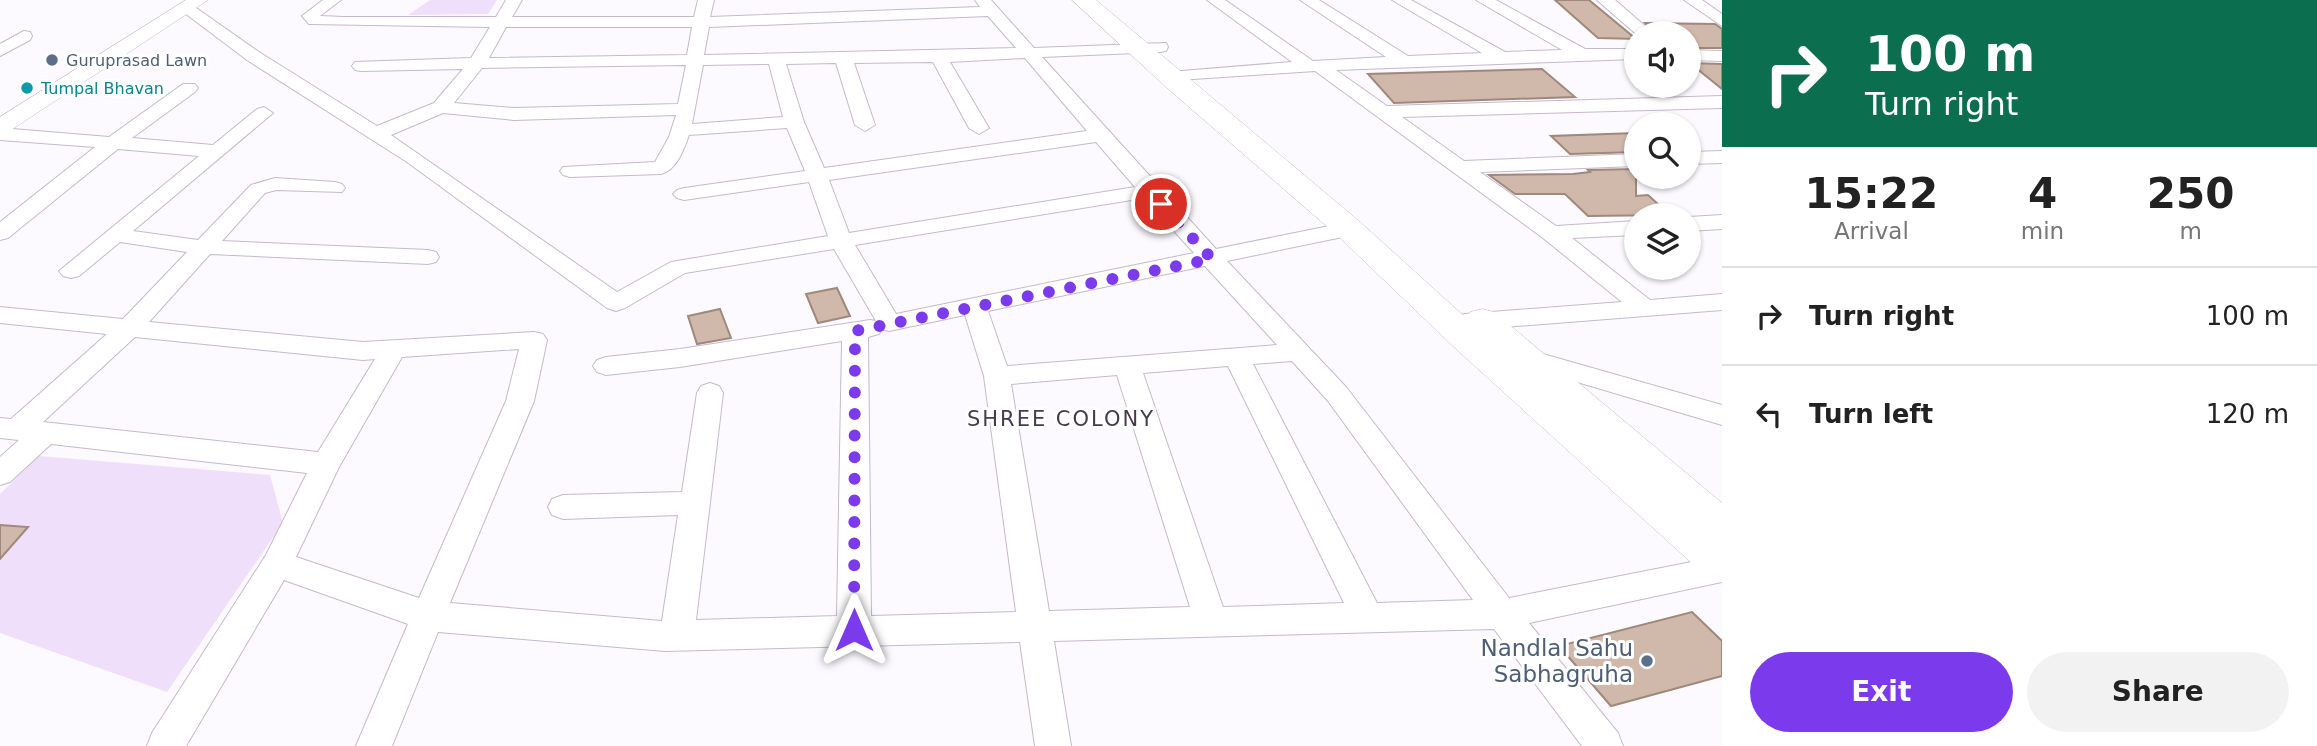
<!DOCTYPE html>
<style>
body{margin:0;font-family:"DejaVu Sans",sans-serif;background:#f2f2f2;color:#222;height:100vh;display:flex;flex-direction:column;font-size:26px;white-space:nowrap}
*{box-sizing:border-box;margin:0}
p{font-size:23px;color:#767676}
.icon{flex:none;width:38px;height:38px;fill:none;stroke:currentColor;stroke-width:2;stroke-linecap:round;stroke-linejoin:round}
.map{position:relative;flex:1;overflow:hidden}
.details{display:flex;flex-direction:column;background:#fff;width:595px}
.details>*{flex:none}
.hud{background:#0b6e4f;color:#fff;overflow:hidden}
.fabs{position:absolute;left:1624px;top:21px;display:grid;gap:14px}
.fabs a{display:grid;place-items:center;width:77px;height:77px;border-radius:50%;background:#fff;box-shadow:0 2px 5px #0004;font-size:35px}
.pin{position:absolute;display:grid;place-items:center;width:60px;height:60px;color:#fff;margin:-30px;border:4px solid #fff;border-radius:50%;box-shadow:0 2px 7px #0007}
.me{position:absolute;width:77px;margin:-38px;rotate:0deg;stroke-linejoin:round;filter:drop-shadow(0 0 5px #0008)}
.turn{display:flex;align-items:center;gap:24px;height:147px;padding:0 28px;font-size:32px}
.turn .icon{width:91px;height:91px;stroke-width:2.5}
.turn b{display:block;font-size:49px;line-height:60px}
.eta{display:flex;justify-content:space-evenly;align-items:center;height:119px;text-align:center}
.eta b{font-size:42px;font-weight:700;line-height:49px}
.cta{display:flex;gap:14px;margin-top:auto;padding:14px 28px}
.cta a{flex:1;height:80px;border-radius:42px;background:#7c3aed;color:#fff;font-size:28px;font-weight:700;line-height:80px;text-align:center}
.cta a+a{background:#f2f2f2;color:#222}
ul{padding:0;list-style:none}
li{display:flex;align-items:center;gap:21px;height:98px;padding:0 28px;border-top:2px solid #e0e0e0}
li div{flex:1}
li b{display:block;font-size:26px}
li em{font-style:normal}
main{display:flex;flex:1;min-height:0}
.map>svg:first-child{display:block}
.green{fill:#f0dffa}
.building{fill:#d0b9ab;stroke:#9f887c;stroke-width:2}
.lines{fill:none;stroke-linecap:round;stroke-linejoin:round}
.minor-casing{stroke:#c6b8ce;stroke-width:2}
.tertiary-casing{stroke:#c6b8ce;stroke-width:1}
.secondary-casing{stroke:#c6b8ce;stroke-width:1}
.minor{fill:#fff;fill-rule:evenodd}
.tertiary{fill:#fff;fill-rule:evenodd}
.secondary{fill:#fff;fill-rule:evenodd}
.route{stroke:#7c3aed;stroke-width:12;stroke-dasharray:0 21.6}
.service-dot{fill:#5c6f8a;stroke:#fff;stroke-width:2.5}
.culture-dot{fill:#0f9aa8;stroke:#fff;stroke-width:2.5}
.labels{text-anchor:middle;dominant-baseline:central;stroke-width:6;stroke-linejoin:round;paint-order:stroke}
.far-service-label{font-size:16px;fill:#4e5e75;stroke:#fff;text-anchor:start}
.far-culture-label{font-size:16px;fill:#0d838f;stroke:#fff;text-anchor:start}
.neighbourhood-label{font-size:21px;letter-spacing:2px;fill:#463b4c;stroke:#fff}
.near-service-label{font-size:23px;fill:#4e5e75;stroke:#fff;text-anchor:end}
</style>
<main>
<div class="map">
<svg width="1722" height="746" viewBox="0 0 1722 746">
<rect width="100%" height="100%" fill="#fcfafe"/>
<g class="green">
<path d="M 430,0 L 497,0 L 488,14 L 408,15 Z"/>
<path d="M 39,456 L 270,475 L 283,523 L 167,692 L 0,633 L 0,494 Z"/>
</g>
<g class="building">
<path d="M 1555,0 L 1589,0 L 1636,39 L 1598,38 Z"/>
<path d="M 1645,23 L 1715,24 L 1722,29 L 1722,48 L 1689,48 L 1689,33 L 1655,33 Z"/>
<path d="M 1690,63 L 1722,64 L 1722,89 Z"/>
<path d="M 1542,69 L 1575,97 L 1394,103 L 1368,74 Z"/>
<path d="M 1636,133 L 1636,152 L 1570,154 L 1551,136 Z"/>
<path d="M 1636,169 L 1636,196 L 1648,195 L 1670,215 L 1588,216 L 1565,194 L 1515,194 L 1489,175 L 1573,174 L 1590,172 L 1588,170 Z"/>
<path d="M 837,288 L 850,316 L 818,323 L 806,294 Z"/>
<path d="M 720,309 L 731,338 L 697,344 L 688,316 Z"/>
<path d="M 0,525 L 28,527 L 0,559 Z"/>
<path d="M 1692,612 L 1722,641 L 1722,676 L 1611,706 L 1559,646 Z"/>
</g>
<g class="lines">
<g class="minor-casing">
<g id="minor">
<path d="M 323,0 L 341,0 L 320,16 L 343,17 L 496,17 L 506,0 L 522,0 L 512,17 L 694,17 L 698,0 L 714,0 L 710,17 L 980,7 L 975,0 L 991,0 L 1034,48 L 1166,43 L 1168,47 L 1166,51 L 1160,52 L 1042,57 L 1216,249 L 1349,222 L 1357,224 L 1360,229 L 1357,234 L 1227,261 L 1346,387 L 1509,598 L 1722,556 L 1722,582 L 1529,623 L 1618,733 L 1623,746 L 1582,746 L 1494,629 L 1054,641 L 1071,746 L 1035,746 L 1020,642 L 665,651 L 438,632 L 392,746 L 356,746 L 408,624 L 284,580 L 186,746 L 147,746 L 152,733 L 266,555 L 307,473 L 51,444 L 10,482 L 0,485 L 0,457 L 19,440 L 0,438 L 0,418 L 11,419 L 107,334 L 0,323 L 0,307 L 123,319 L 187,252 L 120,242 L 79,276 L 71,278 L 63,276 L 59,271 L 199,156 L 118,149 L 8,238 L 0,240 L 0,222 L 95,147 L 0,140 L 0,128 L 109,137 L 183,84 L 195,84 L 198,88 L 195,92 L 132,138 L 213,145 L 257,109 L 264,107 L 273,113 L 133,231 L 198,240 L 251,185 L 275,178 L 335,182 L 342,184 L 345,188 L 342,192 L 276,190 L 265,193 L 222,241 L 428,250 L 436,252 L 439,257 L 436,262 L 428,264 L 210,254 L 149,322 L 363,342 L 534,332 L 543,334 L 547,340 L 534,401 L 450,603 L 662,621 L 678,515 L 563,519 L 552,515 L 548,507 L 552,499 L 563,495 L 682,492 L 697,393 L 701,386 L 710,383 L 719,386 L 723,393 L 696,620 L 837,616 L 842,341 L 680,367 L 606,375 L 597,372 L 593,366 L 597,360 L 606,357 L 680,349 L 870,320 L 876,321 L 834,249 L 685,273 L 625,308 L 616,311 L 607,308 L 407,162 L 247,60 L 178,8 L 186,3 L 192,5 L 259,52 L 377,126 L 434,103 L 463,69 L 361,71 L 355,70 L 352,66 L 355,62 L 471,58 L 490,27 L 309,24 L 302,16 ZM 988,16 L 1016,48 L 704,55 L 709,27 ZM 506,27 L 692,27 L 687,55 L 489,58 ZM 1025,58 L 1087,131 L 824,168 L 804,122 L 786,64 L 836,63 L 855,125 L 865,131 L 875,125 L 854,63 L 933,62 L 969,128 L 979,134 L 989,128 L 950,62 ZM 769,64 L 783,117 L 692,124 L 703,65 ZM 686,65 L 678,104 L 514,108 L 454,103 L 482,68 ZM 443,113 L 514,120 L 676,115 L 669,137 L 655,162 L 563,167 L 560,171 L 563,175 L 570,177 L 661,174 C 677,170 684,149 689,135 L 787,128 L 805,171 L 684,188 L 677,190 L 673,194 L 677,198 L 684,200 L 809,182 L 828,236 L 671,262 L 617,292 L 391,135 ZM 1096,142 L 1135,187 L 849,233 L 829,180 ZM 1144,198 L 1194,253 L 896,314 L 855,245 ZM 1205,266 L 1277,345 L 1007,366 L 988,311 ZM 965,315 L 984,376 L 1016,612 L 871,616 L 868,337 L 879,334 L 882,329 L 889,331 ZM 135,337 L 363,360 L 375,359 L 318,452 L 43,422 ZM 519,349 L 506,401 L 419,598 L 296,557 L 339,467 L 402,357 ZM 1292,361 L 1328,401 L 1473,600 L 1377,603 L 1253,364 ZM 1228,366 L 1344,603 L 1223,607 L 1143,373 ZM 1117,375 L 1190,607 L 1049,611 L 1011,384 Z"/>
<path d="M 1207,0 L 1225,0 L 1313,61 L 1386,57 L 1300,0 L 1319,0 L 1408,56 L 1482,53 L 1392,0 L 1411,0 L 1505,52 L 1562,50 L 1476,0 L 1496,0 L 1585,49 L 1636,49 L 1636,59 L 1336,70 L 1387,106 L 1722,96 L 1722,108 L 1402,117 L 1464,161 L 1636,154 L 1636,166 L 1480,172 L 1556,226 L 1636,221 L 1636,235 L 1572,238 L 1650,300 L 1722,294 L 1722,310 L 1465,330 L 1456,328 L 1453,322 L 1456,316 L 1465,314 L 1622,302 L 1543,238 L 1315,71 L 1163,81 L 1160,77 L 1169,72 L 1292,62 Z"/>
<path d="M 1597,0 L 1615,0 L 1653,33 L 1636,34 Z"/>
<path d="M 1684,0 L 1702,0 L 1722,14 L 1722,26 Z"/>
<path d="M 24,31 L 30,32 L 32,36 L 30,40 L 0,56 L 0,44 Z"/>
<path d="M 1689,50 L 1722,51 L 1722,61 L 1689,60 Z"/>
<path d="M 1722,151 L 1722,163 L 1689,164 L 1689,152 Z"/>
<path d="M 1722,215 L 1722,229 L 1689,231 L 1689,217 Z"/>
<path d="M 1529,350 L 1722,405 L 1722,425 L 1520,365 L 1516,359 L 1520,353 Z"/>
</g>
</g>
<g class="tertiary-casing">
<path id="tertiary" d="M 186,0 L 208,0 L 8,132 L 0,134 L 0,117 Z"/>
</g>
<g class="secondary-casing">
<path id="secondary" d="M 1072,0 L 1096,0 L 1360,222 L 1466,318 L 1470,312 L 1482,309 L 1494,312 L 1722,503 L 1722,582 L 1706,576 L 1455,348 L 1338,236 L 1166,87 Z"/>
</g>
<use href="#minor" class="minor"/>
<use href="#tertiary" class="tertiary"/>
<use href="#secondary" class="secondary"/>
</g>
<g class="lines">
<path class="route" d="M 854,630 L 855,331 L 1212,259 L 1161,204"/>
</g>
<g class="service-dot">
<circle cx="52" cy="60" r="7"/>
<circle cx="1647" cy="661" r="7"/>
</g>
<circle class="culture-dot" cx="27" cy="88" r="7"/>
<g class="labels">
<g class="far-service-label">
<text x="66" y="60">Guruprasad Lawn</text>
</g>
<g class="far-culture-label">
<text x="41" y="88">Tumpal Bhavan</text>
</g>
<g class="neighbourhood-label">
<text x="1061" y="419">SHREE COLONY</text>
</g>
<g class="near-service-label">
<text x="1633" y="648">Nandlal Sahu<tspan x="1633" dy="26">Sabhagruha</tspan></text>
</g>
</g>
</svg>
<div class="fabs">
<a><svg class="icon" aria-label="sound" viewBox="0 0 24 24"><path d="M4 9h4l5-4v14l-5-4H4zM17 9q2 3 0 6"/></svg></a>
<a><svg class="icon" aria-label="search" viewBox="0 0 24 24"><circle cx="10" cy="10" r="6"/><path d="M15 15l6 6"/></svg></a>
<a><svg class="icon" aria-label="layers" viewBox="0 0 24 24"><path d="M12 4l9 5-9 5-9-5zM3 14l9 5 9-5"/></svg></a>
</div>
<div class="pin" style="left:1161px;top:204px;background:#d93025"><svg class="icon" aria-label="arrive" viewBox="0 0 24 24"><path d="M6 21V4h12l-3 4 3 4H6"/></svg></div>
<svg class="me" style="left:854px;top:630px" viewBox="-20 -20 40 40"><path d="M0-17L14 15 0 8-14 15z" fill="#7c3aed" stroke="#fff" stroke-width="4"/></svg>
</div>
<section class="details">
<div class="hud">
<div class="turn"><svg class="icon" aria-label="right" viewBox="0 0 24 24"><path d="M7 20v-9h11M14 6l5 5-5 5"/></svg><div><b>100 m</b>Turn right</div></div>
</div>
<div class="eta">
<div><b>15:22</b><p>Arrival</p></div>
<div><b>4</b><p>min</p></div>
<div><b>250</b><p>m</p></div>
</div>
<ul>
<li><svg class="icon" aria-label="right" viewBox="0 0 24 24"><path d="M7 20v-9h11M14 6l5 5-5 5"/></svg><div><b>Turn right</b></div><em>100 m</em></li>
<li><svg class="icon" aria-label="left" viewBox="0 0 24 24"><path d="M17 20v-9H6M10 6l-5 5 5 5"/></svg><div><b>Turn left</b></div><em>120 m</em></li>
</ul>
<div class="cta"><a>Exit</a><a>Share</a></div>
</section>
</main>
